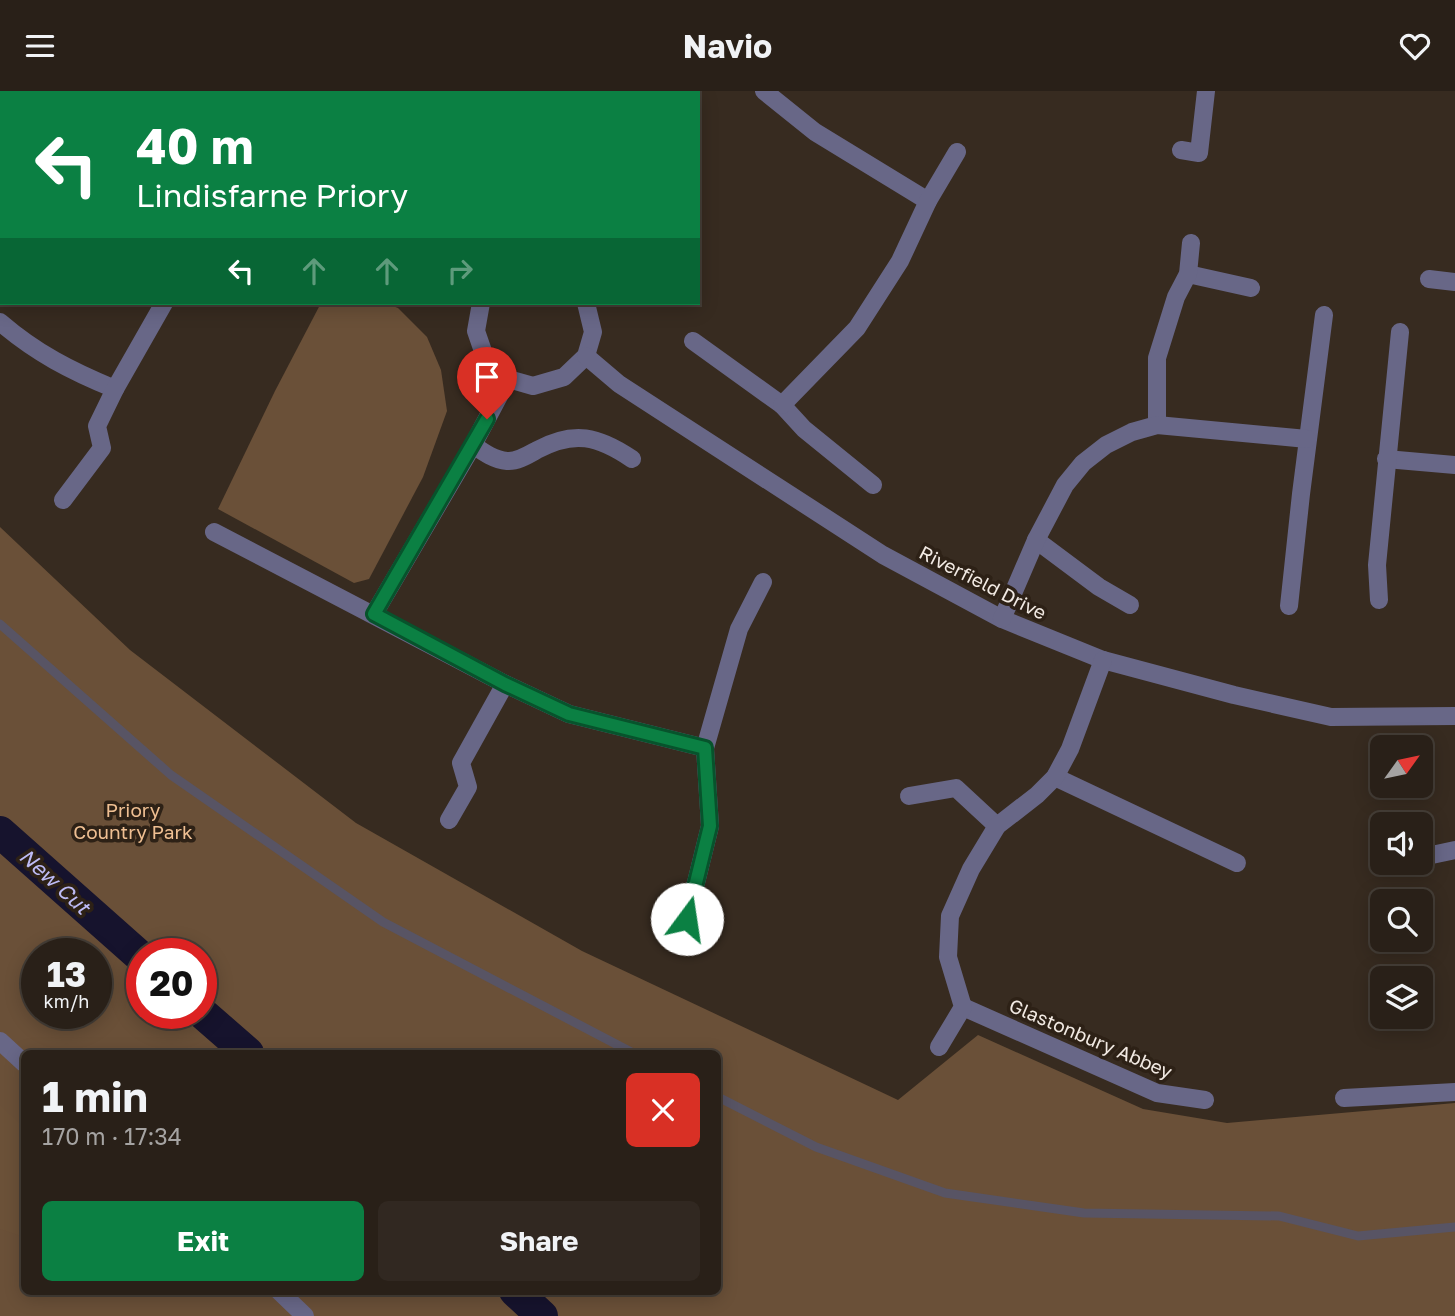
<!DOCTYPE html>
<meta charset="utf-8">
<style>
body{margin:0;font-family:"Golos Text",sans-serif;background:#312821;color:#f1f3f6;height:100vh;display:flex;flex-direction:column;font-size:26px;white-space:nowrap}
*{box-sizing:border-box;margin:0}
p{font-size:23px;color:#a5a3a2}
.icon{flex:none;width:38px;height:38px;fill:none;stroke:currentColor;stroke-width:2;stroke-linecap:round;stroke-linejoin:round}
.map{position:relative;flex:1;overflow:hidden}
.side{position:absolute;left:21px;top:959px;width:700px;height:245px;display:flex;flex-direction:column;background:#292018;border-radius:10px;box-shadow:0 4px 18px #0003,0 0 0 2px #453e37}
.side>*{flex:none}
.banner{position:absolute;left:0px;top:0px;width:700px;height:214px;box-shadow:0 4px 18px #0003,0 0 0 2px #453e37;background:#0b8043;color:#fff;overflow:hidden}
.needle{width:46px;rotate:57deg}
.controls{position:absolute;left:1370px;top:644px;display:grid;gap:14px}
.controls a{display:grid;place-items:center;width:63px;height:63px;border-radius:10px;background:#292018;box-shadow:0 4px 18px #0003,0 0 0 2px #453e37;font-size:35px}
.speed{position:absolute;left:21px;top:847px;display:flex;gap:14px;font-size:35px;font-weight:700;text-align:center}
.speed>*{display:grid;place-content:center;width:91px;height:91px;border-radius:50%;background:#292018;box-shadow:0 4px 18px #0003,0 0 0 2px #453e37;line-height:1}
.speed small{font-size:18px;font-weight:400}
.speed .limit{border:10px solid #d22;background:#fff;color:#111}
.pin{position:absolute;display:grid;place-items:center;width:60px;height:60px;color:#fff;margin:-72px -30px;border-radius:50% 50% 50% 0;rotate:-45deg;box-shadow:0 0 7px #0007}
.pin .icon{rotate:45deg}
.me{position:absolute;width:77px;margin:-38px;rotate:14deg;stroke-linejoin:round;filter:drop-shadow(0 0 5px #0008)}
.turn{display:flex;align-items:center;gap:24px;height:147px;padding:0 21px;font-size:32px}
.turn .icon{width:91px;height:91px;stroke-width:2.5}
.turn b{display:block;font-size:49px;line-height:60px}
.lanes{display:flex;align-items:center;height:66px;padding:0 21px;background:#0003;justify-content:center;gap:35px;direction:ltr}
.lanes .off{opacity:.35}
.round{display:grid;place-items:center;flex:none;width:74px;height:74px;border-radius:10px;background:#312821}
.summary{display:flex;align-items:center;justify-content:space-between;height:119px;padding:0 21px}
h1{font-size:42px;font-weight:700;line-height:52px}
.action{display:flex;gap:14px;margin-top:auto;padding:14px 21px}
.action a{flex:1;height:80px;border-radius:10px;background:#0b8043;color:#fff;font-size:28px;font-weight:700;line-height:80px;text-align:center}
.action a+a{background:#312821;color:#f1f3f6}
header{display:flex;justify-content:space-between;align-items:center;height:91px;padding:0 21px;background:#292018;font-size:32px;font-weight:700}
.map>svg:first-child{display:block}
.green{fill:#6a5038;fill-rule:evenodd}
.forest{fill:#6b5138}
.lines{fill:none;stroke-linecap:round;stroke-linejoin:round}
.stream{stroke:#585464;stroke-width:9}
.canal{stroke:#16132d;stroke-width:32}
.minor{stroke:#686787;stroke-width:18}
.route-casing{stroke:#07532c;stroke-width:18}
.route{stroke:#0b8043;stroke-width:12}
.labels{text-anchor:middle;dominant-baseline:central;stroke-width:7;stroke-linejoin:round;paint-order:stroke}
.street-label{font-size:19px;fill:#f2eae3;stroke:#2d2116}
.park-label{font-size:19px;fill:#efbf92;stroke:#2d2116}
.water-label{font-size:21px;font-style:italic;fill:#bdbbf5;stroke:#2d2116}
</style>
<header><svg class="icon" aria-label="menu" viewBox="0 0 24 24"><path d="M4 6h16M4 12h16M4 18h16"/></svg>Navio<svg class="icon" aria-label="heart" viewBox="0 0 24 24"><path d="M12 20l-8-8c-3-5 5-10 8-4 3-6 11-1 8 4z"/></svg></header>
<div class="map">
<svg width="1455" height="1225" viewBox="0 0 1455 1225">
<rect width="100%" height="100%" fill="#372b20"/>
<g class="green">
<path d="M 321,212 L 385,212 L 398,217 L 427,246 L 441,279 L 447,320 L 423,386 L 369,488 L 354,492 L 218,418 L 275,300 Z"/>
<path d="M 0,436 L 130,559 L 356,732 L 582,860 L 898,1009 L 978,944 L 1143,1018 L 1227,1032 L 1455,1012 L 1455,1225 L 0,1225 ZM 37,863 L 96,863 L 96,922 L 37,922 ZM 142,863 L 201,863 L 201,922 L 142,922 ZM 24,962 L 718,962 L 718,1200 L 24,1200 Z"/>
</g>
<path class="forest" d="M 0,1014 L 24,1036 L 24,1146 L 0,1138 Z"/>
<g class="lines">
<g class="stream">
<path d="M 0,533 L 171,684 L 383,831 L 633,962"/>
<path d="M 718,1006 L 816,1056 L 945,1102 L 1084,1122 L 1279,1125 L 1358,1145 L 1455,1136"/>
</g>
<g class="canal">
<path d="M 0,741 L 142,867"/>
<path d="M 201,921 L 248,962"/>
<path d="M 515,1200 L 542,1225"/>
</g>
<g class="minor">
<path d="M 41,0 L 45,2"/>
<path d="M 764,0 L 815,41 L 928,110"/>
<path d="M 249,2 L 249,0"/>
<path d="M 658,2 L 659,0"/>
<path d="M 1181,59 L 1199,62 L 1206,0"/>
<path d="M 1188,183 L 1251,197"/>
<path d="M 1429,188 L 1455,191"/>
<path d="M 481,212 L 476,240 L 486,269 L 508,288 L 533,295 L 564,286 L 586,265 L 593,241 L 586,212"/>
<path d="M 0,231 C 36,262 71,280 115,298"/>
<path d="M 693,250 L 782,314 L 804,338 L 873,394"/>
<path d="M 586,265 L 619,293 L 883,464 L 1002,528 L 1103,569 L 1234,604 L 1331,626 L 1455,625"/>
<path d="M 782,314 L 857,237 L 900,170 L 928,110 L 957,61"/>
<path d="M 1157,334 L 1157,267 L 1176,206 L 1188,183 L 1191,152"/>
<path d="M 473,354 C 483,361 494,369 507,370 C 517,371 528,364 537,359 C 574,339 598,345 632,368"/>
<path d="M 1386,368 L 1455,374"/>
<path d="M 63,409 L 102,357 L 97,335 L 115,298 L 164,212"/>
<path d="M 214,441 L 505,593 L 569,623 L 705,657"/>
<path d="M 1036,449 L 1099,496 L 1130,514"/>
<path d="M 1379,509 L 1377,474 L 1400,241"/>
<path d="M 1289,515 L 1301,403 L 1324,224"/>
<path d="M 374,523 L 473,354 L 508,288"/>
<path d="M 1002,528 L 1036,449 L 1065,394 L 1083,372 L 1106,354 L 1132,341 L 1157,334 L 1307,348"/>
<path d="M 1055,686 L 1237,772"/>
<path d="M 909,705 L 956,697 L 997,735"/>
<path d="M 449,729 L 468,696 L 461,672 L 505,593"/>
<path d="M 1421,763 L 1427,765 L 1455,759"/>
<path d="M 687,828 L 710,735 L 705,657 L 739,538 L 763,491"/>
<path d="M 963,916 L 1157,1002 L 1205,1009"/>
<path d="M 0,950 L 24,972"/>
<path d="M 939,956 L 963,916 L 948,866 L 950,825 L 971,778 L 997,735 L 1037,704 L 1055,686 L 1070,658 L 1103,569"/>
<path d="M 1344,1007 L 1455,1001"/>
<path d="M 279,1200 L 305,1225"/>
</g>
</g>
<g class="lines">
<g class="route-casing">
<path id="route" d="M 487,328 L 374,523 L 505,593 L 569,623 L 705,657 L 710,735 L 687,828"/>
</g>
<use href="#route" class="route"/>
</g>
<g class="labels">
<g class="street-label">
<text transform="translate(983 491) rotate(27)">Riverfield Drive</text>
<text transform="translate(1091 947) rotate(23)">Glastonbury Abbey</text>
</g>
<g class="park-label">
<text x="133" y="718">Priory<tspan x="133" dy="22">Country Park</tspan></text>
</g>
<g class="water-label">
<text transform="translate(55 790) rotate(42)">New Cut</text>
</g>
</g>
</svg>
<div class="controls">
<a><svg class="needle" viewBox="-14 -14 28 28"><path d="M0-13l5 13h-10z" fill="#e53935"/><path d="M0 13l5-13h-10z" fill="#a5a3a2"/></svg></a>
<a><svg class="icon" aria-label="sound" viewBox="0 0 24 24"><path d="M4 9h4l5-4v14l-5-4H4zM17 9q2 3 0 6"/></svg></a>
<a><svg class="icon" aria-label="search" viewBox="0 0 24 24"><circle cx="10" cy="10" r="6"/><path d="M15 15l6 6"/></svg></a>
<a><svg class="icon" aria-label="layers" viewBox="0 0 24 24"><path d="M12 4l9 5-9 5-9-5zM3 14l9 5 9-5"/></svg></a>
</div>
<div class="speed"><div>13<small>km/h</small></div><div class="limit">20</div></div>
<div class="pin" style="left:487px;top:328px;background:#d93025"><svg class="icon" aria-label="arrive" viewBox="0 0 24 24"><path d="M6 21V4h12l-3 4 3 4H6"/></svg></div>
<svg class="me" style="left:687px;top:828px" viewBox="-20 -20 40 40"><circle r="19" fill="#fff"/><path d="M0-13L10 11 0 6-10 11z" fill="#0b8043"/></svg>
<div class="banner">
<div class="turn"><svg class="icon" aria-label="left" viewBox="0 0 24 24"><path d="M17 20v-9H6M10 6l-5 5 5 5"/></svg><div><b>40 m</b>Lindisfarne Priory</div></div>
<div class="lanes"><svg class="icon" aria-label="left" viewBox="0 0 24 24"><path d="M17 20v-9H6M10 6l-5 5 5 5"/></svg><svg class="icon off" aria-label="ahead" viewBox="0 0 24 24"><path d="M12 20V5M6 11l6-6 6 6"/></svg><svg class="icon off" aria-label="ahead" viewBox="0 0 24 24"><path d="M12 20V5M6 11l6-6 6 6"/></svg><svg class="icon off" aria-label="right" viewBox="0 0 24 24"><path d="M7 20v-9h11M14 6l5 5-5 5"/></svg></div>
</div>
<section class="side">
<div class="summary"><div><h1>1 min</h1><p>170 m · 17:34</p></div><a class="round" style="background:#d93025;color:#fff"><svg class="icon" aria-label="close" viewBox="0 0 24 24"><path d="M6 6l12 12M18 6L6 18"/></svg></a></div>
<div class="action"><a>Exit</a><a>Share</a></div>
</section>
</div>
